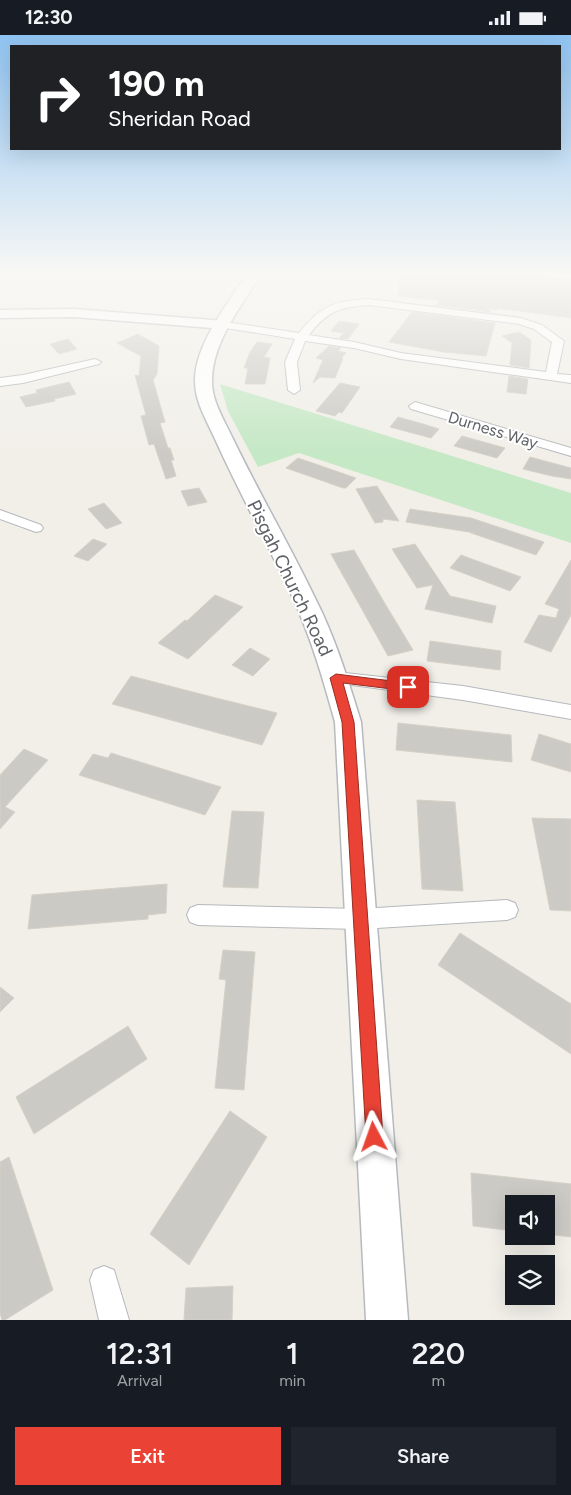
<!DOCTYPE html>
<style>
body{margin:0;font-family:Figtree,sans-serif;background:#20242c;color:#f1f3f6;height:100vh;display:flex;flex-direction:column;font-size:19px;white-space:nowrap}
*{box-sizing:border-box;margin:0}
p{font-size:16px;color:#9ea1a6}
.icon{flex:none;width:28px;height:28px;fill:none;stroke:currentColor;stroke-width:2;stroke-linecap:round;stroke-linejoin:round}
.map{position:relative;height:1285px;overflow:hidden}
.drawer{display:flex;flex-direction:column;background:#171b24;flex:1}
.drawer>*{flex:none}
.banner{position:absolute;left:10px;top:10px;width:551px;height:105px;border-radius:0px;box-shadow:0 5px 20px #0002;background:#202124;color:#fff;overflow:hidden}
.buttons{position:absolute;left:505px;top:1160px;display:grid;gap:10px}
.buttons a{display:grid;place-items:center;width:50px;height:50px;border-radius:0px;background:#171b24;box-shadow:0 5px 20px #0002;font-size:25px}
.pin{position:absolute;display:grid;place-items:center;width:42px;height:42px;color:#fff;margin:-21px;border-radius:10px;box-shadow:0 2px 8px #0006}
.me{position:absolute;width:55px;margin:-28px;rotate:356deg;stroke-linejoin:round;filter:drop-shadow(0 0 4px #0008)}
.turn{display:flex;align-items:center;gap:18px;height:105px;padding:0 15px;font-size:22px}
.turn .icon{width:65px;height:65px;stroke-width:2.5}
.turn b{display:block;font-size:35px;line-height:42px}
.eta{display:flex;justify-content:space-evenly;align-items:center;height:85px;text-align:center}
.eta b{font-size:30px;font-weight:600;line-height:35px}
.action{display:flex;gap:10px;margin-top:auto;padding:10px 15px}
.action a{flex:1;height:58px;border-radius:0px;background:#ea4335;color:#fff;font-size:20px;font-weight:600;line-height:58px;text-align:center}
.action a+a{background:#20242c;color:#f1f3f6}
.status{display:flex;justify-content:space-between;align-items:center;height:35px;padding:0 25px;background:#171b24;direction:ltr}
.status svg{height:14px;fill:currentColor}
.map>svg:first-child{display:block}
.green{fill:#c5e8c5}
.building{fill:#cccac5;stroke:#d6d1c6}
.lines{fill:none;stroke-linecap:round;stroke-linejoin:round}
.minor-casing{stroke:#b5b8bc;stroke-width:2}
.tertiary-casing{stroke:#b5b8bc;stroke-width:3}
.secondary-casing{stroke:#b6babf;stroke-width:3}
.minor{fill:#fff;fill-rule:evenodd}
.tertiary{fill:#fff;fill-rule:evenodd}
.secondary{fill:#fff;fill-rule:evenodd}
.route{fill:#ea4335;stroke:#982c22}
.labels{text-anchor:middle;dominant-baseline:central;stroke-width:4;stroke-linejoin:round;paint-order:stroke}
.far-street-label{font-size:16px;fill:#5f6368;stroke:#fff}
.street-label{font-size:19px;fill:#5f6368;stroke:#fff}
</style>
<div class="status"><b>12:30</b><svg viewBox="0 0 49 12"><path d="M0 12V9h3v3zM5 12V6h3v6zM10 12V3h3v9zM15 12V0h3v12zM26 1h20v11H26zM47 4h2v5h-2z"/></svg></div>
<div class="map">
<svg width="571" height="1285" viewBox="0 0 571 1285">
<rect width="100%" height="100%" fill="#f1efe8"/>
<g class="green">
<path d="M 271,239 L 411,239 L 571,273 L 387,245 L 359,243 L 267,246 Z"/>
<path d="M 220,349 L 571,458 L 571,508 L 299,418 L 258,432 L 228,376 Z"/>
</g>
<g class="building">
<path d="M 400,239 L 494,239 L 571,246 L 571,283 L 497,273 L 497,275 L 486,273 L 491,277 L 434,270 L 438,270 L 438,265 L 398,261 Z"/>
<path d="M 412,277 L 495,288 L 486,321 L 444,317 L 389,307 Z"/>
<path d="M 339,286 L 359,289 L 348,304 L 339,303 L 344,298 L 331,296 Z"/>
<path d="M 519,297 L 531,305 L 529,333 L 510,330 L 512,308 L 502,301 Z"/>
<path d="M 138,299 L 159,311 L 157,339 L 153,345 L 165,387 L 160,388 L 168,413 L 170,413 L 174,425 L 171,425 L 176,441 L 166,444 L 154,409 L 149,410 L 141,381 L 146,380 L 135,340 L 139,341 L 141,321 L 117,308 Z"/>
<path d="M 68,304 L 77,314 L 59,319 L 50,309 Z"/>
<path d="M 257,307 L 272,309 L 264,322 L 270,323 L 265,349 L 245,349 L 248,333 L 244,333 L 250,317 Z"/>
<path d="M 329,311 L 341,313 L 338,316 L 346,318 L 341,323 L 343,323 L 335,343 L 320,342 L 313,348 L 323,325 L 316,323 Z"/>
<path d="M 509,341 L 528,344 L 526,359 L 507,357 Z"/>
<path d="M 69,347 L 76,359 L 54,364 L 55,366 L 26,372 L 20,362 L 37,358 L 36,355 Z"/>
<path d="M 340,348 L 360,352 L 342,378 L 339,377 L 335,381 L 316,376 Z"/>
<path d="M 398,382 L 423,389 L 439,394 L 431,403 L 390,392 Z"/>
<path d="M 462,401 L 505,413 L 497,423 L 454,411 Z"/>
<path d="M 530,422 L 571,433 L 571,444 L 552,441 L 523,434 Z"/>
<path d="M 298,423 L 356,443 L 346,453 L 343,453 L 286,433 Z"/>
<path d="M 377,451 L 399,486 L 383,484 L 383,487 L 375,488 L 356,454 Z"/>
<path d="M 199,453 L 207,467 L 188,471 L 181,456 Z"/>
<path d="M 104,468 L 122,488 L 106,494 L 88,474 Z"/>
<path d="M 410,474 L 471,483 L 544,507 L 536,520 L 471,498 L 475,498 L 406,487 Z"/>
<path d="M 93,504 L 107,509 L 88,526 L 74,521 Z"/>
<path d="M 415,509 L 450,561 L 496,571 L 492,588 L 425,574 L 433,550 L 417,553 L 392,514 Z"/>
<path d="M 354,515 L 384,567 L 413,615 L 388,621 L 331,519 Z"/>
<path d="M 461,520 L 521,542 L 510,556 L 450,533 Z"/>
<path d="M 571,525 L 571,580 L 551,617 L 524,607 L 539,580 L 556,583 L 559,574 L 545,569 Z"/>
<path d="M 215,560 L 243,572 L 188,624 L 158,608 L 185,585 L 187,586 Z"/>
<path d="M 430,606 L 501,616 L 500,635 L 427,626 Z"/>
<path d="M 250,613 L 270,624 L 253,641 L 232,630 Z"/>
<path d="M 131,641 L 216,663 L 277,678 L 262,710 L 112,669 Z"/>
<path d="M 398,688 L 511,700 L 512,727 L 396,715 Z"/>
<path d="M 539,699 L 571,709 L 571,737 L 531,725 Z"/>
<path d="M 24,714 L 48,725 L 5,772 L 15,777 L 0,794 L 0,740 Z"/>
<path d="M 111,718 L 221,752 L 205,780 L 79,740 L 93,719 L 108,723 Z"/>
<path d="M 417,765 L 455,767 L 463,856 L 422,854 Z"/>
<path d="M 232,776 L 264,777 L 258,853 L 223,852 Z"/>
<path d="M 532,783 L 571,784 L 571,876 L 550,875 Z"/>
<path d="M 167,849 L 166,878 L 148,880 L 148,884 L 28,894 L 32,860 Z"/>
<path d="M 460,898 L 571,969 L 571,1019 L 438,930 Z"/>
<path d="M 223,915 L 255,917 L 244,1055 L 215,1053 L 226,945 L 219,944 Z"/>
<path d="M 0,952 L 14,963 L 0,977 Z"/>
<path d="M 128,991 L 147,1024 L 34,1099 L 16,1062 Z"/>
<path d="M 230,1076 L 267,1102 L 189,1230 L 150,1199 Z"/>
<path d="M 9,1122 L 53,1255 L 5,1285 L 2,1285 L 0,1278 L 0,1127 Z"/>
<path d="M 471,1138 L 571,1149 L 571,1202 L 546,1199 L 546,1169 L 514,1169 L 514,1196 L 473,1191 Z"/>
<path d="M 233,1251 L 232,1285 L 184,1285 L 186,1253 Z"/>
</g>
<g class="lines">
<g class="minor-casing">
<g id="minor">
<path d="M 540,239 L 571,239 L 571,244 L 545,242 Z"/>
<path d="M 369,264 L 521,283 L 542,290 L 564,306 L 557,339 L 571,340 L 571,348 L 401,324 L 354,313 L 305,306 L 297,327 L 300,355 L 294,359 L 288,355 L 285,327 L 295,304 L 225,293 L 220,290 L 225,287 L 299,298 C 320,271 336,265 369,264 ZM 369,270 L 519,289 L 534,294 L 552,307 L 546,337 L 401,318 L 354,307 L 309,300 C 327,276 340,272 369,270 Z"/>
<path d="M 95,324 L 101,327 L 99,329 L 23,348 L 0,351 L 0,343 L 23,340 Z"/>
<path d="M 415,367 L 571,413 L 571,421 L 411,374 L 409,371 Z"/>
<path d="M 0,475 L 41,490 L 43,493 L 41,496 L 36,497 L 0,484 Z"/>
<path d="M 336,637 L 463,651 L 571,670 L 571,684 L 463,665 L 330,647 L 327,643 L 330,639 Z"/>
<path d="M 507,865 L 515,868 L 518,875 L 515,882 L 507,885 L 360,894 L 198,890 L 190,887 L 187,880 L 190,873 L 198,870 L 360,874 Z"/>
<path d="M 104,1231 L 114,1235 L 129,1285 L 99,1285 L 90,1245 L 94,1235 Z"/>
</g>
</g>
<g class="tertiary-casing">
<path id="tertiary" d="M 74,274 L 225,286 L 232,290 L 225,294 L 74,282 L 0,283 L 0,275 Z"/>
</g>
<g class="secondary-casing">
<path id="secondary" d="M 247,239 L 261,239 C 242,270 213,306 212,344 C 211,366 225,386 233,404 C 259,458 289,509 315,563 C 335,602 348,645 361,687 L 408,1285 L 366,1285 L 335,687 C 323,644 311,602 292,561 C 267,508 239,457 215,404 C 207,386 195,367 195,347 C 194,311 228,268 247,239 Z"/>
</g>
<use href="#minor" class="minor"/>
<use href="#tertiary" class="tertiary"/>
<use href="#secondary" class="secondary"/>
</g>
<linearGradient id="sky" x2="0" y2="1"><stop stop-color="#8fc3f1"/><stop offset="0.57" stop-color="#f9f8f5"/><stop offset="1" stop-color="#f9f8f5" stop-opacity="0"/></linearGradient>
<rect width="571" height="419" fill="url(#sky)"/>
<path class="route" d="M 336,639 L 408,648 L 414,652 L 408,656 L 343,648 L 354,687 L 383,1102 L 381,1108 L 374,1110 L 368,1108 L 366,1102 L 342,687 L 330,643 Z"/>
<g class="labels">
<g class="far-street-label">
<text transform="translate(493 395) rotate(17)">Durness Way</text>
</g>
<g class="street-label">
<text transform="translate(290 543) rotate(64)">Pisgah Church Road</text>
</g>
</g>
</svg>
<div class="buttons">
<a><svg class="icon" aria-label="sound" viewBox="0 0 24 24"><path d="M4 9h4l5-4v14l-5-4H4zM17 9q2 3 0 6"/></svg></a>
<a><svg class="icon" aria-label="layers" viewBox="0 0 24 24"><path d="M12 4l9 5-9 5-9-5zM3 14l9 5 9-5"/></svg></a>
</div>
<div class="pin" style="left:408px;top:652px;background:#d93025"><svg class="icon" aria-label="arrive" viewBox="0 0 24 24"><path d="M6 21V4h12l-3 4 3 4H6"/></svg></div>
<svg class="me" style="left:374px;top:1102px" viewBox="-20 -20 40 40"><path d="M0-17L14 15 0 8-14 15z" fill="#ea4335" stroke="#fff" stroke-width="4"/></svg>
<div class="banner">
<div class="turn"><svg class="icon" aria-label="right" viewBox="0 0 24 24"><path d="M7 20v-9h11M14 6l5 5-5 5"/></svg><div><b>190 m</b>Sheridan Road</div></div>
</div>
</div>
<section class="drawer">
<div class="eta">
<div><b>12:31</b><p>Arrival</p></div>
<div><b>1</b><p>min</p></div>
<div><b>220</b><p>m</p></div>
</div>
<div class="action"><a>Exit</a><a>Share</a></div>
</section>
